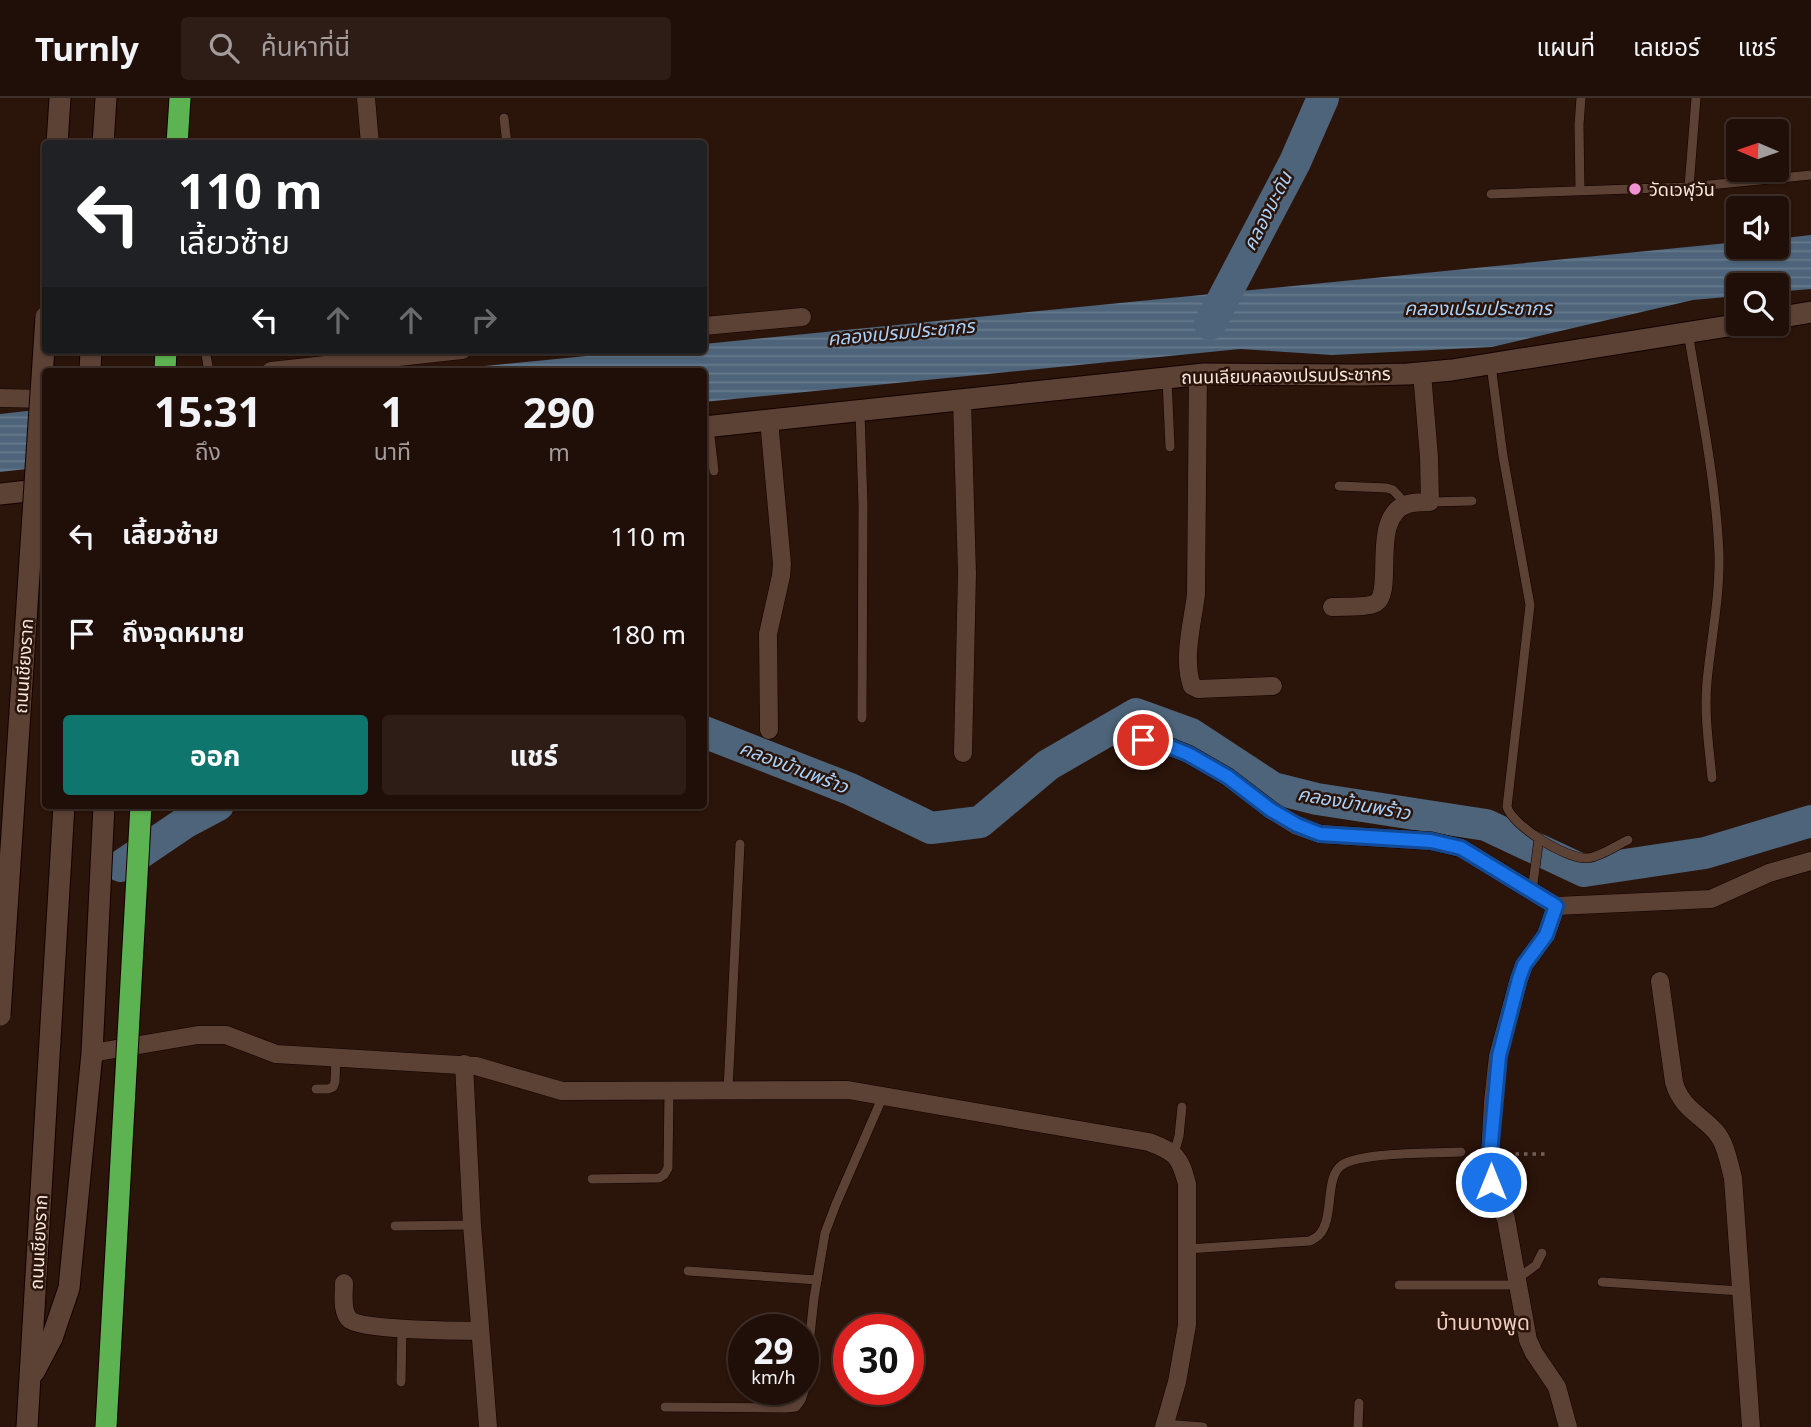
<!DOCTYPE html>
<html lang="th">
<meta charset="utf-8">
<style>
body{margin:0;font-family:"Noto Sans","Noto Sans Thai",sans-serif;background:#2d1d16;color:#f1f3f6;height:100vh;display:flex;flex-direction:column;font-size:26px;white-space:nowrap}
*{box-sizing:border-box;margin:0}
p{font-size:23px;color:#a29c9c}
.icon{flex:none;width:38px;height:38px;fill:none;stroke:currentColor;stroke-width:2;stroke-linecap:round;stroke-linejoin:round}
.map{position:relative;flex:1;overflow:hidden}
.sheet{position:absolute;left:42px;top:270px;width:665px;height:441px;display:flex;flex-direction:column;background:#200f08;border-radius:7px;box-shadow:0 2px 5px #0004,0 0 0 2px #3d2f29}
.sheet>*{flex:none}
.hud{position:absolute;left:42px;top:42px;width:665px;height:214px;border-radius:7px;box-shadow:0 2px 5px #0004,0 0 0 2px #3d2f29;background:#202124;color:#fff;overflow:hidden}
.needle{width:46px;rotate:272deg}
.controls{position:absolute;left:1726px;top:21px;display:grid;gap:14px}
.controls a{display:grid;place-items:center;width:63px;height:63px;border-radius:7px;background:#200f08;box-shadow:0 2px 5px #0004,0 0 0 2px #3d2f29;font-size:35px}
.speed{position:absolute;left:728px;top:1216px;display:flex;gap:14px;font-size:35px;font-weight:700;text-align:center}
.speed>*{display:grid;place-content:center;width:91px;height:91px;border-radius:50%;background:#200f08;box-shadow:0 2px 5px #0004,0 0 0 2px #3d2f29;line-height:1}
.speed small{font-size:18px;font-weight:400}
.speed .limit{border:10px solid #d22;background:#fff;color:#111}
.pin{position:absolute;display:grid;place-items:center;width:60px;height:60px;color:#fff;margin:-30px;border:4px solid #fff;border-radius:50%;box-shadow:0 2px 7px #0007}
.me{position:absolute;width:77px;margin:-38px;rotate:0deg;stroke-linejoin:round;filter:drop-shadow(0 0 5px #0008)}
.turn{display:flex;align-items:center;gap:24px;height:147px;padding:0 21px;font-size:32px}
.turn .icon{width:91px;height:91px;stroke-width:2.5}
.turn b{display:block;font-size:49px;line-height:60px}
.lanes{display:flex;align-items:center;height:66px;padding:0 21px;background:#0003;justify-content:center;gap:35px;direction:ltr}
.lanes .off{opacity:.35}
.eta{display:flex;justify-content:space-evenly;align-items:center;height:119px;text-align:center}
.eta b{font-size:42px;font-weight:700;line-height:49px}
.action{display:flex;gap:14px;margin-top:auto;padding:14px 21px}
.action a{flex:1;height:80px;border-radius:7px;background:#0f766e;color:#fff;font-size:28px;font-weight:700;line-height:80px;text-align:center}
.action a+a{background:#2d1d16;color:#f1f3f6}
ul{padding:0;list-style:none}
li{display:flex;align-items:center;gap:21px;height:98px;padding:0 21px}
li div{flex:1}
li b{display:block;font-size:26px}
li em{font-style:normal}
header{display:flex;align-items:center;gap:42px;box-sizing:border-box;height:98px;padding:0 35px;background:#200f08;border-bottom:2px solid #3d2f29}
header strong{font-size:33px}
nav{display:flex;gap:38px;margin-inline-start:auto;font-size:24px}
.search{width:490px;height:63px;background:#2d1d16;display:flex;align-items:center;gap:18px;box-sizing:border-box;padding:0 24px;border-radius:7px;color:#a29c9c;font-size:26px}
.map>svg:first-child{display:block}
.water{fill:url(#water-rules)}
.lines{fill:none;stroke-linecap:round;stroke-linejoin:round}
.river{stroke:#4d647a;stroke-width:32}
.lane-casing{stroke:#120200;stroke-width:10}
.street-casing{stroke:#120200;stroke-width:19}
.secondary-casing{stroke:#120200;stroke-width:23}
.highway-casing{stroke:#120200;stroke-width:23}
.path{stroke:#745f56;stroke-width:3.5;stroke-dasharray:3.5 5;stroke-linecap:butt}
.lane{stroke:#5c4135;stroke-width:9}
.street{stroke:#5c4135;stroke-width:18}
.secondary{stroke:#5c4135;stroke-width:21}
.highway{stroke:#5db351;stroke-width:21}
.secondary-bridge-casing{stroke:#120200;stroke-width:23;stroke-linecap:butt}
.highway-bridge-casing{stroke:#120200;stroke-width:23;stroke-linecap:butt}
.secondary-bridge{stroke:#5c4135;stroke-width:21}
.highway-bridge{stroke:#5db351;stroke-width:21}
.route-casing{stroke:#114b97;stroke-width:18}
.route{stroke:#1a73e8;stroke-width:12}
.poi-dot{fill:#f491d3;stroke:#2b140a;stroke-width:2.5}
.labels{text-anchor:middle;dominant-baseline:central;stroke-width:5;stroke-linejoin:round;paint-order:stroke}
.poi-label{font-size:18px;fill:#f8e7df;stroke:#2b140a;text-anchor:start}
.street-label{font-size:18px;fill:#f8e7df;stroke:#2b140a}
.water-label{font-size:19px;font-style:italic;fill:#a7d3fe;stroke:#2b140a}
.quarter-label{font-size:21px;fill:#eecdbe;stroke:#2b140a}
</style>
<header>
<strong>Turnly</strong>
<div class="search"><svg class="icon" aria-label="search" viewBox="0 0 24 24"><circle cx="10" cy="10" r="6"/><path d="M15 15l6 6"/></svg>ค้นหาที่นี่</div>
<nav><a>แผนที่</a><a>เลเยอร์</a><a>แชร์</a></nav>
</header>
<div class="map">
<svg width="1811" height="1329" viewBox="0 0 1811 1329">
<defs>
<pattern id="water-rules" width="6" height="5" patternUnits="userSpaceOnUse" patternTransform="scale(1.75)"><rect width="6" height="5" fill="#4d647a"/><path d="M0 2.5h6" fill="none" stroke="#677a8c"/></pattern>
</defs>
<rect width="100%" height="100%" fill="#2b140a"/>
<g class="water">
<path d="M 1811,137 L 1811,191 L 1776,194 L 1776,187 L 1738,187 L 1738,198 L 1693,202 L 1492,249 L 1332,257 L 1240,251 L 704,304 L 704,273 L 434,273 L 647,252 L 704,252 L 704,246 L 1738,144 L 1738,149 L 1776,149 L 1776,141 Z"/>
<path d="M 45,311 L 45,369 L 0,374 L 0,316 Z"/>
</g>
<g class="lines">
<g class="river">
<path d="M 1210,226 L 1295,64 L 1323,0"/>
<path d="M 704,634 L 850,691 L 931,730 L 980,724 L 1048,667 L 1136,616 L 1191,636 L 1273,690 L 1317,701 L 1486,727 L 1584,773 L 1705,755 L 1811,723"/>
<path d="M 121,768 L 186,724 L 218,707"/>
</g>
<g class="lane-casing">
<g id="lane">
<path d="M 504,20 L 507,46"/>
<path d="M 1689,89 L 1696,0"/>
<path d="M 1580,92 L 1579,27 L 1581,0"/>
<path d="M 1491,96 L 1689,89 L 1811,77"/>
<path d="M 1688,234 C 1700,308 1716,382 1719,456 C 1720,499 1711,541 1707,584 C 1704,616 1709,648 1712,680"/>
<path d="M 205,252 L 209,273"/>
<path d="M 1491,267 L 1503,358 L 1530,507 L 1507,709 C 1513,728 1567,762 1588,760 C 1602,758 1615,748 1628,742"/>
<path d="M 1167,281 L 1170,349"/>
<path d="M 860,314 L 863,407 L 862,620"/>
<path d="M 709,330 L 714,373"/>
<path d="M 1339,388 L 1387,390 L 1393,392 L 1406,406"/>
<path d="M 1430,404 L 1472,403"/>
<path d="M 1532,793 L 1539,740"/>
<path d="M 316,991 L 328,991 L 333,989 L 335,984 L 336,960"/>
<path d="M 728,992 L 740,746"/>
<path d="M 1174,1056 L 1179,1038 L 1182,1009"/>
<path d="M 592,1081 L 659,1080 L 664,1077 L 668,1070 L 669,992"/>
<path d="M 395,1128 L 472,1127"/>
<path d="M 1187,1151 L 1310,1143 C 1313,1141 1316,1140 1319,1137 C 1335,1120 1324,1079 1342,1067 C 1360,1054 1437,1055 1461,1054"/>
<path d="M 688,1173 L 817,1182"/>
<path d="M 1517,1181 L 1536,1167 L 1542,1155"/>
<path d="M 1602,1184 L 1741,1193"/>
<path d="M 1399,1187 L 1518,1187"/>
<path d="M 401,1284 L 402,1230"/>
<path d="M 665,1309 L 786,1310 L 796,1309 L 801,1302 L 804,1293 L 814,1200 L 825,1135 L 836,1106 L 883,998"/>
<path d="M 1165,1326 L 1203,1329"/>
<path d="M 1358,1329 L 1359,1305"/>
</g>
</g>
<g class="street-casing">
<g id="street">
<path d="M 366,0 L 370,46"/>
<path d="M 704,228 L 802,219"/>
<path d="M 271,273 L 462,252"/>
<path d="M 1198,276 L 1196,496 C 1193,523 1182,561 1192,588 L 1198,591 L 1273,588"/>
<path d="M 0,300 L 46,301"/>
<path d="M 962,302 L 967,475 L 963,655"/>
<path d="M 769,322 L 782,466 L 781,478 L 768,536 L 769,632"/>
<path d="M 1332,509 C 1343,508 1367,510 1376,505 C 1395,493 1369,417 1408,406 C 1415,404 1423,404 1430,404 L 1429,359 L 1422,275"/>
<path d="M 1124,638 L 1163,646 L 1188,656 L 1228,679 L 1271,712 L 1297,728 L 1320,736 L 1431,743 L 1461,750 L 1556,808 L 1711,801 L 1769,775 L 1811,763"/>
<path d="M 1556,808 L 1546,837 L 1524,867 L 1519,881 L 1498,958 L 1493,1004 L 1489,1077 L 1491,1084 L 1506,1121 L 1528,1242 L 1534,1255 L 1557,1289 L 1568,1329"/>
<path d="M 1660,883 L 1674,984 C 1681,1010 1700,1016 1716,1034 C 1726,1046 1729,1065 1733,1080 L 1751,1329"/>
<path d="M 92,955 L 198,937 L 226,937 L 276,956 L 476,968 L 562,993 L 848,992 L 1149,1044 C 1176,1054 1180,1059 1187,1086 L 1187,1227 L 1177,1284 L 1164,1329"/>
<path d="M 464,966 L 472,1127 L 488,1329"/>
<path d="M 344,1185 C 344,1196 341,1214 350,1222 C 360,1232 460,1233 480,1233"/>
</g>
</g>
<g class="secondary-casing">
<g id="secondary">
<path d="M 57,46 L 60,0"/>
<path d="M 103,46 L 106,0"/>
<path d="M 1776,220 L 1811,214"/>
<path d="M 90,273 L 91,252"/>
<path d="M 704,329 L 1204,276 L 1362,277 L 1408,276 L 1452,272 L 1741,226"/>
<path d="M 0,396 L 46,391"/>
<path d="M 34,1274 L 52,1240 L 69,1190 L 92,955 L 104,707"/>
<path d="M 27,1329 L 64,707"/>
</g>
</g>
<g class="highway-casing">
<g id="highway">
<path d="M 177,46 L 180,0"/>
<path d="M 165,273 L 166,252"/>
</g>
</g>
<path class="path" d="M 1507,1056 L 1547,1056"/>
<use href="#lane" class="lane"/>
<use href="#street" class="street"/>
<use href="#secondary" class="secondary"/>
<use href="#highway" class="highway"/>
<g class="secondary-bridge-casing">
<path id="secondary-bridge" d="M 0,917 L 46,219"/>
</g>
<g class="highway-bridge-casing">
<path id="highway-bridge" d="M 106,1329 L 141,707"/>
</g>
<use href="#secondary-bridge" class="secondary-bridge"/>
<use href="#highway-bridge" class="highway-bridge"/>
</g>
<g class="lines">
<g class="route-casing">
<path id="route" d="M 1143,642 L 1163,646 L 1188,656 L 1228,679 L 1271,712 L 1297,727 L 1320,736 L 1431,743 L 1461,750 L 1556,808 L 1546,837 L 1524,867 L 1519,881 L 1499,958 L 1490,1056 L 1491,1084"/>
</g>
<use href="#route" class="route"/>
</g>
<circle class="poi-dot" cx="1635" cy="91" r="7"/>
<g class="labels">
<g class="poi-label">
<text x="1649" y="91">วัดเวฬุวัน</text>
</g>
<g class="street-label">
<text transform="translate(1286 277) rotate(-1)">ถนนเลียบคลองเปรมประชากร</text>
<text transform="translate(23 568) rotate(-86)">ถนนเชียงราก</text>
<text transform="translate(38 1144) rotate(-87)">ถนนเชียงราก</text>
</g>
<g class="water-label">
<text transform="translate(1267 113) rotate(-63)">คลองมะดัน</text>
<text x="1478" y="210">คลองเปรมประชากร</text>
<text transform="translate(901 234) rotate(-5)">คลองเปรมประชากร</text>
<text transform="translate(794 669) rotate(21)">คลองบ้านพร้าว</text>
<text transform="translate(1354 705) rotate(10)">คลองบ้านพร้าว</text>
</g>
<g class="quarter-label">
<text x="1483" y="1224">บ้านบางพูด</text>
</g>
</g>
</svg>
<div class="controls">
<a><svg class="needle" viewBox="-14 -14 28 28"><path d="M0-13l5 13h-10z" fill="#e53935"/><path d="M0 13l5-13h-10z" fill="#a29c9c"/></svg></a>
<a><svg class="icon" aria-label="sound" viewBox="0 0 24 24"><path d="M4 9h4l5-4v14l-5-4H4zM17 9q2 3 0 6"/></svg></a>
<a><svg class="icon" aria-label="search" viewBox="0 0 24 24"><circle cx="10" cy="10" r="6"/><path d="M15 15l6 6"/></svg></a>
</div>
<div class="speed"><div>29<small>km/h</small></div><div class="limit">30</div></div>
<div class="pin" style="left:1143px;top:642px;background:#d93025"><svg class="icon" aria-label="arrive" viewBox="0 0 24 24"><path d="M6 21V4h12l-3 4 3 4H6"/></svg></div>
<svg class="me" style="left:1491px;top:1084px" viewBox="-20 -20 40 40"><circle r="17" fill="#1a73e8" stroke="#fff" stroke-width="3"/><path d="M0-11L8 9 0 5-8 9z" fill="#fff"/></svg>
<div class="hud">
<div class="turn"><svg class="icon" aria-label="left" viewBox="0 0 24 24"><path d="M17 20v-9H6M10 6l-5 5 5 5"/></svg><div><b>110 m</b>เลี้ยวซ้าย</div></div>
<div class="lanes"><svg class="icon" aria-label="left" viewBox="0 0 24 24"><path d="M17 20v-9H6M10 6l-5 5 5 5"/></svg><svg class="icon off" aria-label="ahead" viewBox="0 0 24 24"><path d="M12 20V5M6 11l6-6 6 6"/></svg><svg class="icon off" aria-label="ahead" viewBox="0 0 24 24"><path d="M12 20V5M6 11l6-6 6 6"/></svg><svg class="icon off" aria-label="right" viewBox="0 0 24 24"><path d="M7 20v-9h11M14 6l5 5-5 5"/></svg></div>
</div>
<section class="sheet">
<div class="eta">
<div><b>15:31</b><p>ถึง</p></div>
<div><b>1</b><p>นาที</p></div>
<div><b>290</b><p>m</p></div>
</div>
<ul>
<li><svg class="icon" aria-label="left" viewBox="0 0 24 24"><path d="M17 20v-9H6M10 6l-5 5 5 5"/></svg><div><b>เลี้ยวซ้าย</b></div><em>110 m</em></li>
<li><svg class="icon" aria-label="arrive" viewBox="0 0 24 24"><path d="M6 21V4h12l-3 4 3 4H6"/></svg><div><b>ถึงจุดหมาย</b></div><em>180 m</em></li>
</ul>
<div class="action"><a>ออก</a><a>แชร์</a></div>
</section>
</div>
